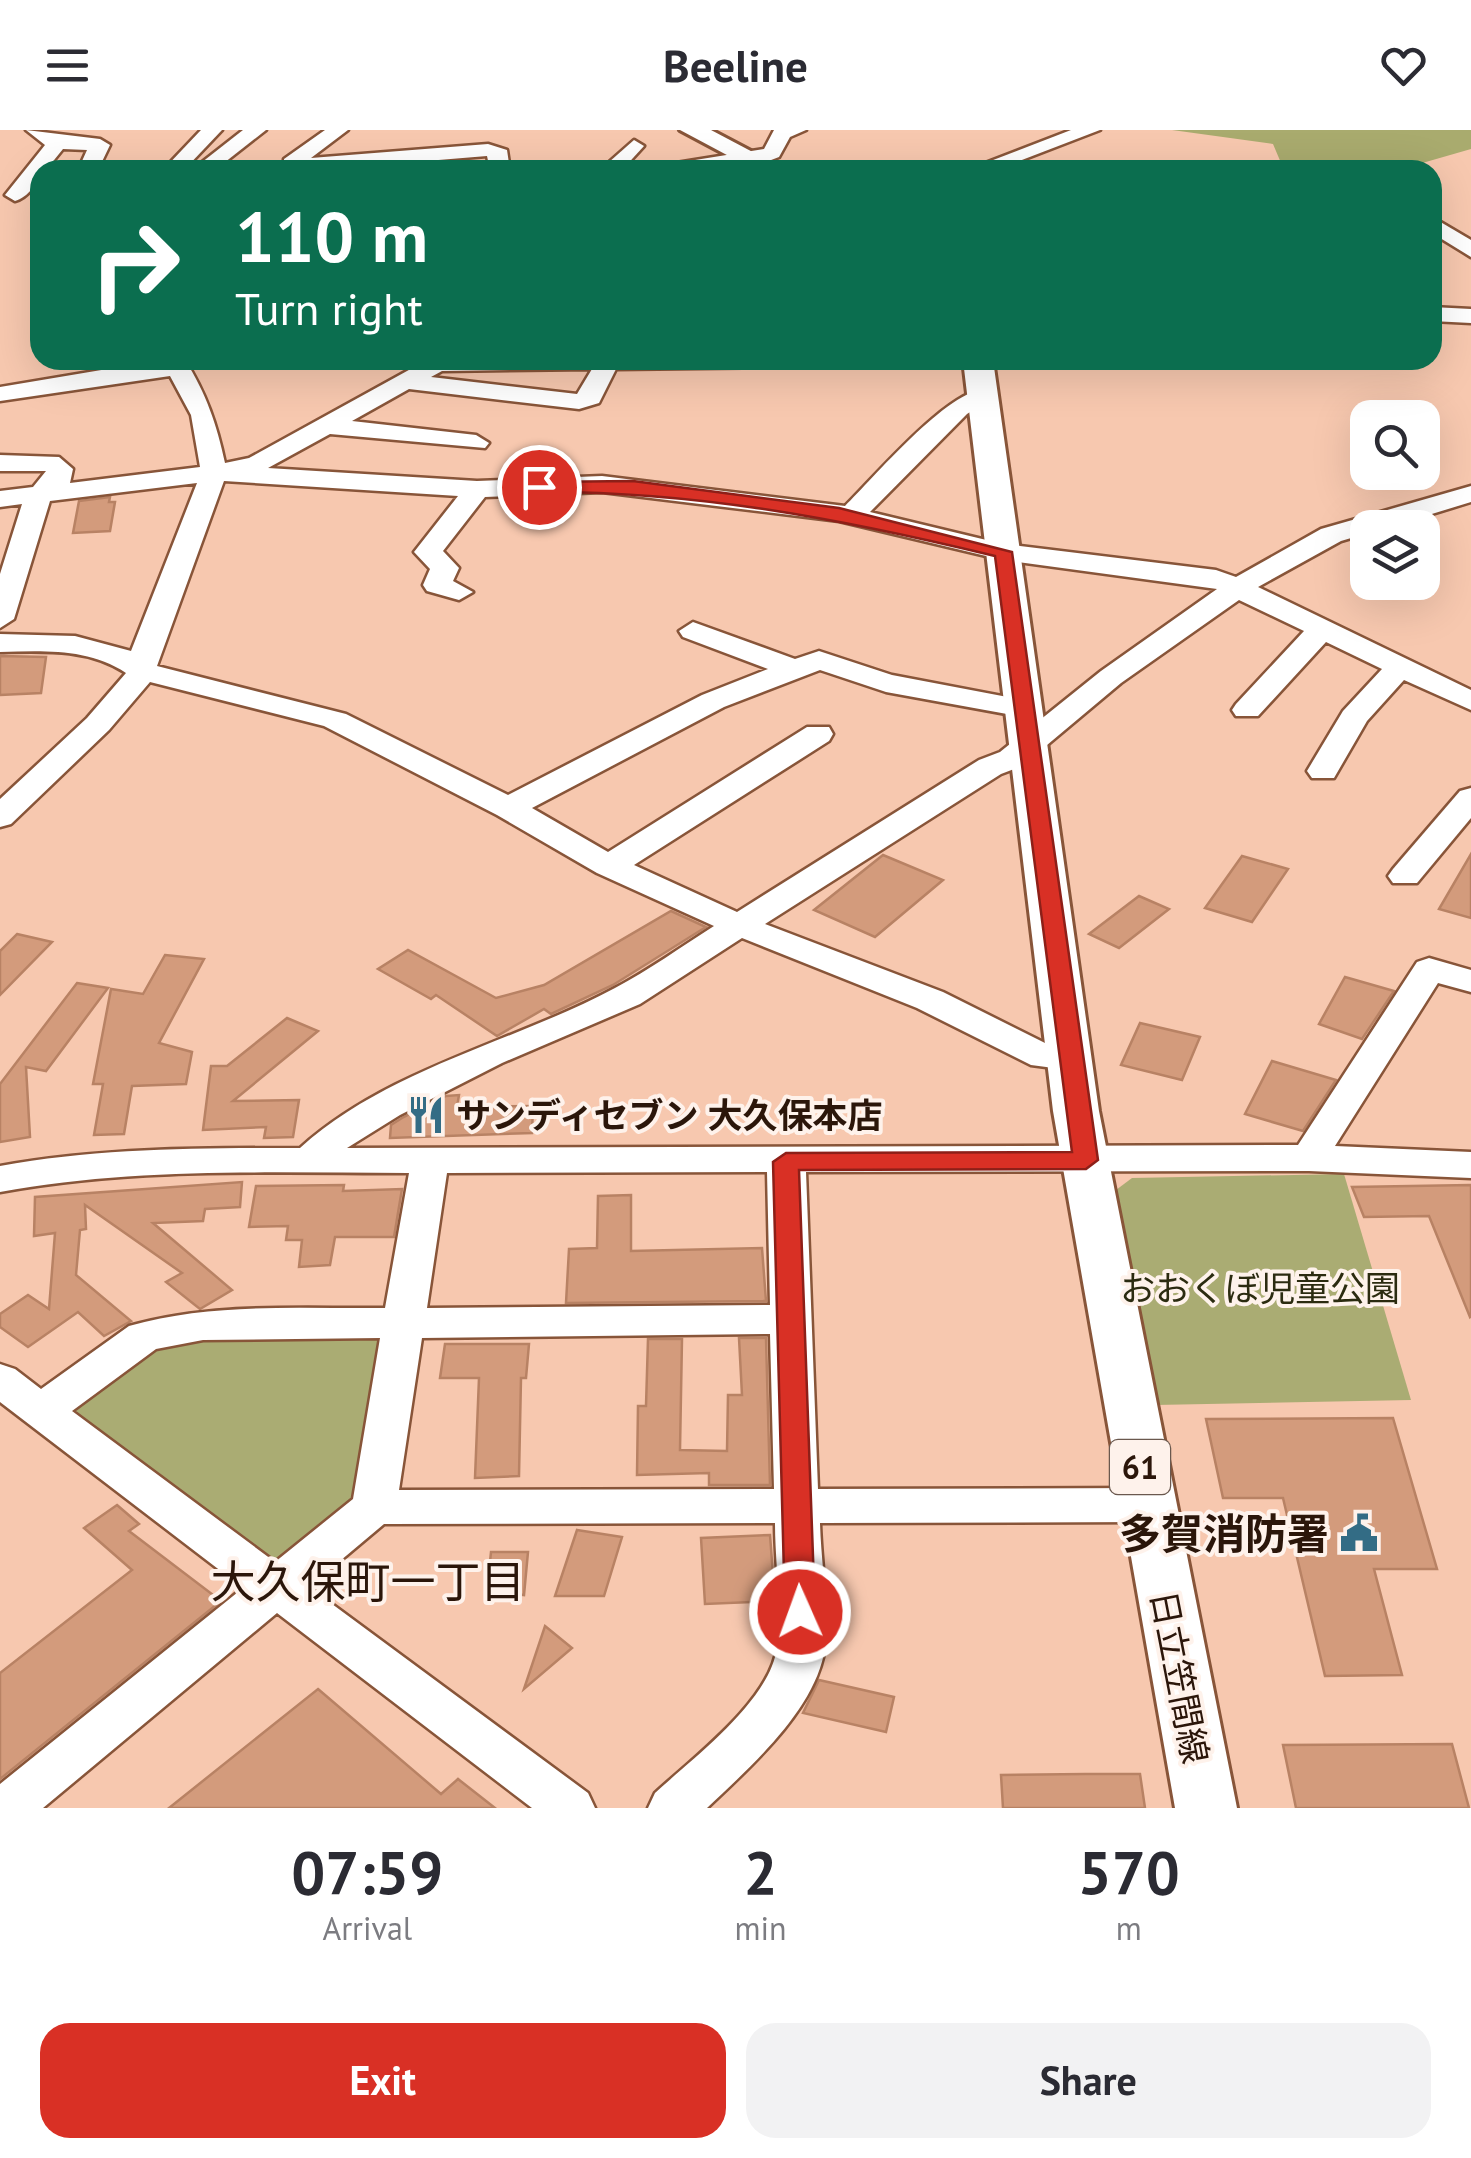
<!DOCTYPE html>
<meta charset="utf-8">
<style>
body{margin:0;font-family:"PT Sans","Noto Sans JP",sans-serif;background:#f2f2f3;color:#2b2b33;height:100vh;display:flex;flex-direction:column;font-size:38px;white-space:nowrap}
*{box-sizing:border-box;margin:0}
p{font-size:32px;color:#7c7c81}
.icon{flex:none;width:55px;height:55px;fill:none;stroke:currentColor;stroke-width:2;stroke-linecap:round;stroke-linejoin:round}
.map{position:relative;height:1678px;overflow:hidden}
.sheet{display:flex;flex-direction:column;background:#fff;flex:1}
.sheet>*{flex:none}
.banner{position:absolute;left:30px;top:30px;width:1412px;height:210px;border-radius:30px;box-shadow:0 10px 40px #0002;background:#0b6e4f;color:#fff;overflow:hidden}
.buttons{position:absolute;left:1350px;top:270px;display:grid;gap:20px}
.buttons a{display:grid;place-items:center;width:90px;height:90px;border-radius:20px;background:#fff;box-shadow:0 10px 40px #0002;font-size:50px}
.pin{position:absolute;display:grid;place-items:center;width:85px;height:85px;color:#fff;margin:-42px;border:5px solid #fff;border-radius:50%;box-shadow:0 2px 10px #0007}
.me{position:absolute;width:110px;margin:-55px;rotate:358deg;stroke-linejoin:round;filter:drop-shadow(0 0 8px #0008)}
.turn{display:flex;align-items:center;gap:35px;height:210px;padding:0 40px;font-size:45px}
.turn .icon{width:130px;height:130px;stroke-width:2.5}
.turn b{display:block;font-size:70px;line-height:85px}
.eta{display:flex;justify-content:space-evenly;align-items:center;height:170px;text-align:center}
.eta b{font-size:60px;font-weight:600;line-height:70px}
.action{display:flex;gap:20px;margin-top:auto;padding:20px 40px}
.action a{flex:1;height:115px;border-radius:30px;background:#d93025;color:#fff;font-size:40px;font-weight:600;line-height:115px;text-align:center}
.action a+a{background:#f2f2f3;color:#2b2b33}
header{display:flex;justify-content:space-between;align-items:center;height:130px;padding:0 40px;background:#fff;font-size:45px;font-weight:600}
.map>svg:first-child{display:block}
.green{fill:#aaac73}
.forest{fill:#a9ab6e}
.building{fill:#d39b7c;stroke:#b88264;stroke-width:2.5}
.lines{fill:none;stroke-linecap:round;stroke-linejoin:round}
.minor-casing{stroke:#885539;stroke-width:5}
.major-casing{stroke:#885539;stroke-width:6}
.minor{fill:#fff;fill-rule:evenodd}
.major{fill:#fff;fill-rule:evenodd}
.route{fill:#d93025;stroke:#8d1f18;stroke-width:2.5}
.labels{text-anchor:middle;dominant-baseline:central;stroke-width:8;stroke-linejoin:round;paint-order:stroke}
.shield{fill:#fef2eb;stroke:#6a584e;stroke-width:2.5}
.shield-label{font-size:32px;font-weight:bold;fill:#2b160a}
.poi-label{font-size:35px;font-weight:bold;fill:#2b160a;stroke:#fef2eb;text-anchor:start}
.park-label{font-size:35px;fill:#2b2b10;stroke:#fef2eb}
.street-label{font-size:35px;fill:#2b160a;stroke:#fef2eb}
.near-poi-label{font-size:42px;font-weight:bold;fill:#2b160a;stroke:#fef2eb;text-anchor:end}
.near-neighbourhood-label{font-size:45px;fill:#2b160a;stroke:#fef2eb}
</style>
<header><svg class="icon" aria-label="menu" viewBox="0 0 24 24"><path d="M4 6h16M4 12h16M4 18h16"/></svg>Beeline<svg class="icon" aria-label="heart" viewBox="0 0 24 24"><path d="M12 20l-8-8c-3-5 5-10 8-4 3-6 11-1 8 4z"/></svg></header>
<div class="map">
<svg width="1471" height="1678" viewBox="0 0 1471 1678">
<rect width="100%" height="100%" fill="#f7c8af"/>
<g class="green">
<path d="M 1344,1044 L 1411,1270 L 1155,1275 L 1116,1060 L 1132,1048 Z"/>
<path d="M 217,1203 L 391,1208 L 366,1370 L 296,1428 L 271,1429 L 75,1294 L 78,1263 L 160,1215 Z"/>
</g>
<path class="forest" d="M 1172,0 L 1471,0 L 1471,19 L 1398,40 L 1284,40 L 1273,14 Z"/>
<g class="building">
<path d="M 110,367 L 109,372 L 115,372 L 110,401 L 73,403 L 79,371 Z"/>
<path d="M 0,526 L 46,527 L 41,563 L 0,565 Z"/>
<path d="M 1471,724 L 1471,788 L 1439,779 Z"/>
<path d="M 883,725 L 943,750 L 875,807 L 814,780 Z"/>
<path d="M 1242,726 L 1288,739 L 1252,792 L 1205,778 Z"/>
<path d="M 1139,766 L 1169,779 L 1119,818 L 1089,804 Z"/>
<path d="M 671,781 L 706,797 L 613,855 L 551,884 L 544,879 L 497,906 L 436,865 L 431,869 L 378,839 L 408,820 L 496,868 L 544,855 Z"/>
<path d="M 17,804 L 52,812 L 0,865 L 0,821 Z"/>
<path d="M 165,825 L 204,829 L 159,913 L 192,922 L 186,954 L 132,956 L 124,1004 L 94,1005 L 103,954 L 93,954 L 111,859 L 143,864 Z"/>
<path d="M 1345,847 L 1394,861 L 1362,909 L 1319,894 Z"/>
<path d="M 77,853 L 108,858 L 46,941 L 26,937 L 30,1007 L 0,1012 L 0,954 Z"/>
<path d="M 287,888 L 318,901 L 233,971 L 299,970 L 293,1007 L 264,1008 L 266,997 L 203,1000 L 211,936 L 227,936 Z"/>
<path d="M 1140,893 L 1200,907 L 1182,950 L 1121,935 Z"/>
<path d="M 1272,931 L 1336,950 L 1303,1001 L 1245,984 Z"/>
<path d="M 459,965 L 457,977 L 533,976 L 532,1003 L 390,1008 L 391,995 L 402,988 L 446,966 Z"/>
<path d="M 242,1052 L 240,1077 L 205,1079 L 203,1091 L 153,1093 L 232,1160 L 200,1179 L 166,1152 L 182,1143 L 85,1075 L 86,1099 L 80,1100 L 76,1145 L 131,1191 L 104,1206 L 78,1182 L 28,1217 L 0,1197 L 0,1184 L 28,1165 L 49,1179 L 55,1103 L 34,1106 L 35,1067 Z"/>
<path d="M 344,1055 L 343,1061 L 402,1059 L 394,1107 L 335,1107 L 330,1135 L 299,1137 L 302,1110 L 286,1110 L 288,1096 L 249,1097 L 256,1056 Z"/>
<path d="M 1471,1055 L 1471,1186 L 1470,1187 L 1429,1086 L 1364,1087 L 1352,1057 Z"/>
<path d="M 631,1065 L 631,1121 L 762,1118 L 766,1171 L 566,1173 L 569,1119 L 597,1118 L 598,1066 Z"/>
<path d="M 739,1208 L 766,1208 L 770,1355 L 709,1355 L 709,1343 L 637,1345 L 638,1276 L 646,1276 L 648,1209 L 682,1209 L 680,1320 L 727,1321 L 728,1265 L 742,1265 Z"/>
<path d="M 445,1214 L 529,1214 L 526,1248 L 521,1248 L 519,1346 L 475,1348 L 479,1248 L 440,1248 Z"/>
<path d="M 1393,1288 L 1437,1439 L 1374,1439 L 1402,1545 L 1325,1546 L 1283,1368 L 1223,1368 L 1206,1289 Z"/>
<path d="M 117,1375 L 139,1394 L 129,1401 L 221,1471 L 0,1649 L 0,1543 L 132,1440 L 84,1398 Z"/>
<path d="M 577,1400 L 622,1407 L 604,1466 L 555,1466 Z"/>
<path d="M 770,1405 L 775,1471 L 705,1474 L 701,1408 Z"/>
<path d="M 491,1422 L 528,1422 L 524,1465 L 487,1461 Z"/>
<path d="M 545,1496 L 572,1518 L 524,1559 Z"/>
<path d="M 819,1550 L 894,1567 L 886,1602 L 803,1583 Z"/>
<path d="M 318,1559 L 441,1664 L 458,1649 L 495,1678 L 169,1678 Z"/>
<path d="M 1452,1614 L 1469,1678 L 1296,1678 L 1283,1615 Z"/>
<path d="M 1086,1644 L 1140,1644 L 1145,1678 L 1003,1678 L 1001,1645 Z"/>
</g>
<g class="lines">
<g class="minor-casing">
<g id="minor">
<path d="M 26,0 L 100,9 L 110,15 L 98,40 L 78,40 L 87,20 L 63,19 L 46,40 L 40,40 C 40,52 27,68 15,71 L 5,65 L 45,15 Z"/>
<path d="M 201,0 L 222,0 L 184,40 L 163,40 Z"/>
<path d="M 243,0 L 266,0 L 215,40 L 192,40 Z"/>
<path d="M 325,0 L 348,0 L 311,28 L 488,14 L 507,20 L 510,40 L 490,40 L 487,26 L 317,40 L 284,37 L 284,29 Z"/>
<path d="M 774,0 L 806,0 L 790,7 L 779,27 L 761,34 L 660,40 L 670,34 L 764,19 Z"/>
<path d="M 1071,0 L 1100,0 L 996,40 L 967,40 Z"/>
<path d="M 634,10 L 644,16 L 622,40 L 600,40 Z"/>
<path d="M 1432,87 L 1471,110 L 1471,127 L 1432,103 Z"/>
<path d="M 1432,177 L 1471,179 L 1471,193 L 1432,191 Z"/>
<path d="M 161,230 L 185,230 C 206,263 217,295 225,333 L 249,328 L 427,230 L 798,230 L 786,237 L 616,239 L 599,273 L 579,279 L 409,259 L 352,291 L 476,305 L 489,313 L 485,318 L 330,304 L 268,338 L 477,351 L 602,346 L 845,376 C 873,349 956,249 994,259 L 997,264 L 967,284 L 870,382 L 1003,414 L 1216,440 L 1236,447 L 1321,399 L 1471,356 L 1471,372 L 1386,398 L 1368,398 L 1368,403 L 1341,411 L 1258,457 L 1471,560 L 1471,580 L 1404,550 L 1367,591 L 1334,648 L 1312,648 L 1307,641 L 1343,581 L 1382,539 L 1326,512 L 1258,586 L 1236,586 L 1232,580 L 1236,574 L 1304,501 L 1239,470 L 1121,553 L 1022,636 L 1001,644 L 765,794 L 943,862 L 1051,916 L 1082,920 L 1087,928 L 1082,936 L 1069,940 L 1031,935 L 917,878 L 742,808 L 640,874 L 502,933 L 400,985 L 347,1018 L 1298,1015 L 1417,832 L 1429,828 L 1471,840 L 1471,862 L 1438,853 L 1335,1016 L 1471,1022 L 1471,1048 L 1309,1041 L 806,1042 L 818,1359 L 1147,1358 L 1163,1363 L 1169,1375 L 1163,1387 L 1147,1392 L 820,1393 C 821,1433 829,1478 825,1517 C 817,1579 749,1638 707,1678 L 648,1678 L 655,1663 C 693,1628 771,1570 777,1517 C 782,1477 775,1433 775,1393 L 384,1394 L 309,1457 L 588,1663 L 595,1678 L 532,1678 L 277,1483 L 43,1678 L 0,1678 L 0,1654 L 243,1458 L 0,1272 L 0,1234 L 15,1239 L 41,1259 L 129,1196 C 212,1172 300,1179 385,1178 L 409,1043 C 272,1043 134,1037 0,1062 L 0,1036 C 99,1018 199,1018 300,1018 C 389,938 512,913 615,858 C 649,840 681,817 714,796 L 597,743 L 497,685 L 324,596 L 150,552 L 109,600 L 11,694 L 0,697 L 0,669 L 87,588 L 126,543 C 88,518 44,521 0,522 L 0,504 L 75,506 L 131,521 L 197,353 L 50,371 L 14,489 L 0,498 L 0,444 L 22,374 L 0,377 L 0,361 L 33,357 L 46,341 L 0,341 L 0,325 L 59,327 L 73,339 L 70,353 L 200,337 L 191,285 L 170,246 L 0,271 L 0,257 ZM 592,239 L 577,264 L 431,247 L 442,241 ZM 224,351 L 458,366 L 414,422 L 430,439 L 423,455 L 427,461 L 459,470 L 473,462 L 453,451 L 459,438 L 443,421 L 485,367 L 602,362 L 839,391 L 1003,430 L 1217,459 L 1101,541 L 1000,622 L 979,630 L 737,782 L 634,735 L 829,611 L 833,604 L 829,597 L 807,597 L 608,722 L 532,678 L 724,577 L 820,540 L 886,562 L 1023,587 L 1034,584 L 1038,578 L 1034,572 L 892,545 L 819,521 L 795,529 L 693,492 L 679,501 L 683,507 L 768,539 L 702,565 L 508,665 L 346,584 L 157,536 ZM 767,1042 L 770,1175 L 427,1178 L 447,1043 ZM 770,1204 L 774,1359 L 399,1360 L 422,1208 ZM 380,1208 L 353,1369 L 275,1432 L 72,1281 L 156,1219 L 203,1210 Z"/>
<path d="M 1471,658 L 1471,688 L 1417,753 L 1393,753 L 1388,746 L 1393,739 L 1460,661 Z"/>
</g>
</g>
<g class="major-casing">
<g id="major">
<path d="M 680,0 L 711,0 L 787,40 L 755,40 Z"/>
<path d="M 963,230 L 993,230 L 1099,981 L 1237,1678 L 1175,1678 L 1053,981 Z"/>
</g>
</g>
<use href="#minor" class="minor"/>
<use href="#major" class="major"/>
</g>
<path class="route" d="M 633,351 L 839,378 L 1012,422 L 1098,1030 L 1086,1039 L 799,1040 L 815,1482 L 810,1491 L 800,1494 L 789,1491 L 785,1482 L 773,1032 L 786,1023 L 1072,1022 L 995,426 C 842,389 696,361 539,362 L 531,357 L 539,352 Z"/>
<defs>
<g id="restaurant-bare" transform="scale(3)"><path d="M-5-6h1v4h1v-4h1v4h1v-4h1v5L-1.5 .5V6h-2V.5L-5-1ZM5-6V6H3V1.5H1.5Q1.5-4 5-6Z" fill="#336c85" stroke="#fef2eb" stroke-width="2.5" paint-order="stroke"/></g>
<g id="civic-bare" transform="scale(3)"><path d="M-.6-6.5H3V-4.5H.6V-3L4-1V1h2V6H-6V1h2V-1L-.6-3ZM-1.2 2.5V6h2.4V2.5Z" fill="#336c85" stroke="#fef2eb" stroke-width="2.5" paint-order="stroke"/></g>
</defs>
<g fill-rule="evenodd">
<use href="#restaurant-bare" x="426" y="985"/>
<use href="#civic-bare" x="1359" y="1403"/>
</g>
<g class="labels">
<rect class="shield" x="1110" y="1310" width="60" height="54" rx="8"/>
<g class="shield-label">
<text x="1140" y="1337">61</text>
</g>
<g class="poi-label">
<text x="456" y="985">サンディセブン 大久保本店</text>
</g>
<g class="park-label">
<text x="1260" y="1158">おおくぼ児童公園</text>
</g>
<g class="street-label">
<text transform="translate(1180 1547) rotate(79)">日立笠間線</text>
</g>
<g class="near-poi-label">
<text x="1329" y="1403">多賀消防署</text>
</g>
<g class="near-neighbourhood-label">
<text x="368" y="1451">大久保町一丁目</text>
</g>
</g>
</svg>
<div class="buttons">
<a><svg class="icon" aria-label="search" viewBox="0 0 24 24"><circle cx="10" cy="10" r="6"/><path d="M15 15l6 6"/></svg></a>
<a><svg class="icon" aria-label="layers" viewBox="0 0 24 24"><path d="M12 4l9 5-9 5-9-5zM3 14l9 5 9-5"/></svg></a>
</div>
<div class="pin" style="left:539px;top:357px;background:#d93025"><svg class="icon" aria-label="arrive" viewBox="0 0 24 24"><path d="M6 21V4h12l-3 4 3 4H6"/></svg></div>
<svg class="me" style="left:800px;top:1482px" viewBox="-20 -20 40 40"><circle r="17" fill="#d93025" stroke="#fff" stroke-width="3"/><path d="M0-11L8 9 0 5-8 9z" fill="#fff"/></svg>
<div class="banner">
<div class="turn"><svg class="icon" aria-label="right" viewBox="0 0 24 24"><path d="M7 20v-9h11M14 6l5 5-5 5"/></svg><div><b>110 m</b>Turn right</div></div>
</div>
</div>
<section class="sheet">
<div class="eta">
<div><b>07:59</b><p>Arrival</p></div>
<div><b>2</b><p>min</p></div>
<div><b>570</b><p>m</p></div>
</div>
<div class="action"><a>Exit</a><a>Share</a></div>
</section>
